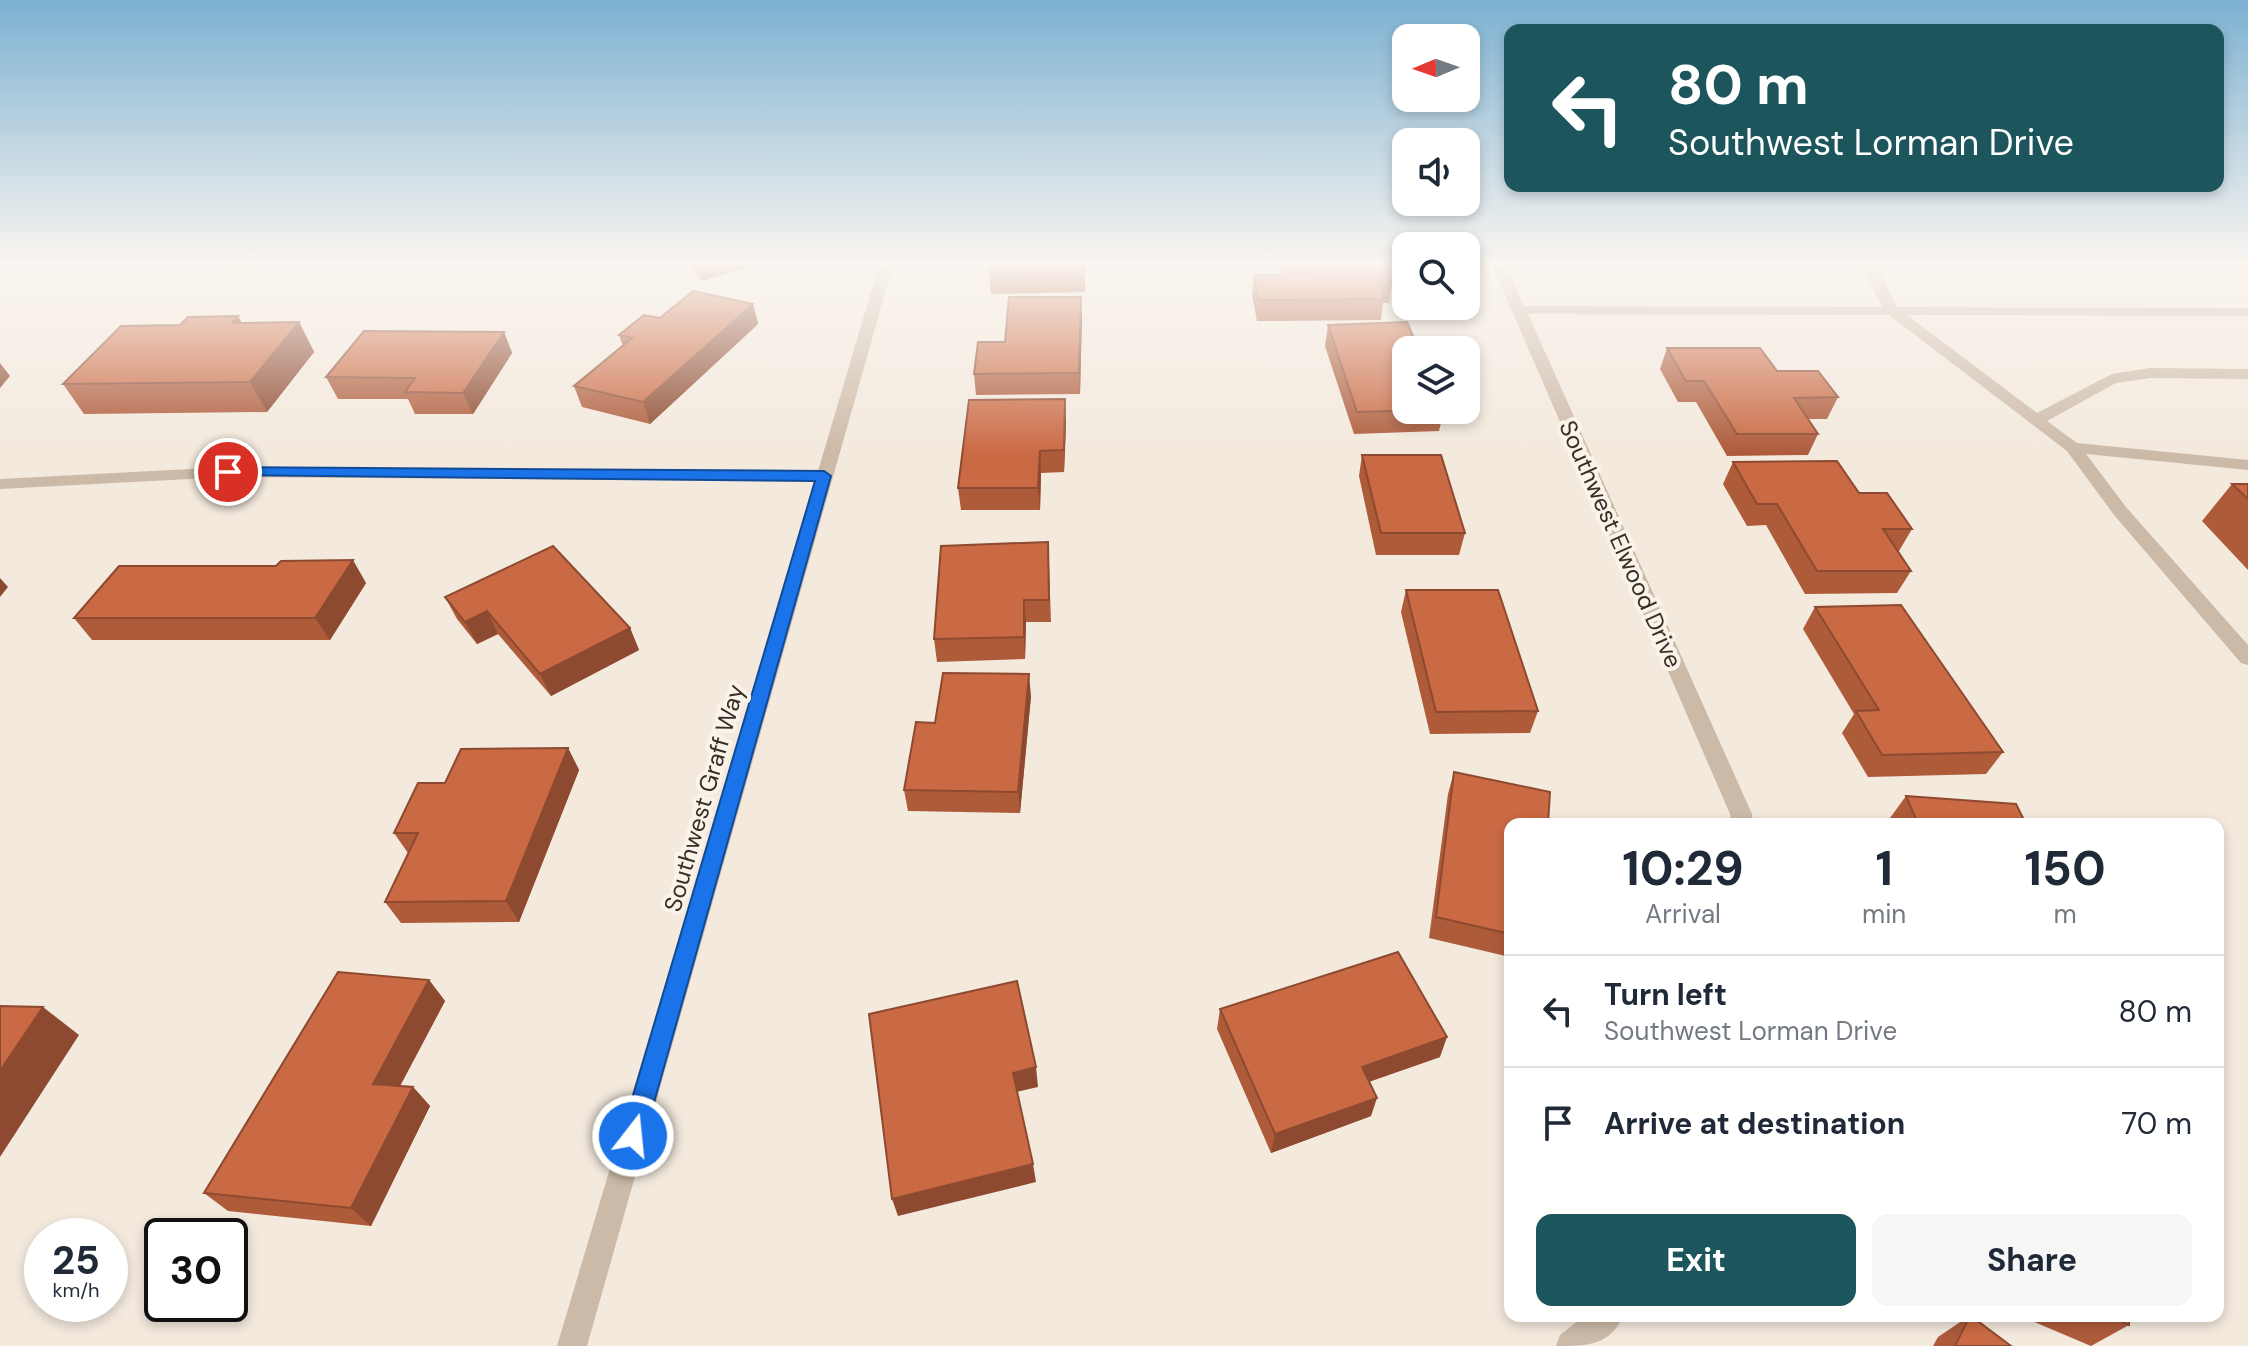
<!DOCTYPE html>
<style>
body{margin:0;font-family:"DM Sans",sans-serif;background:#f6f6f7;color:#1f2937;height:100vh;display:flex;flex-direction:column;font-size:30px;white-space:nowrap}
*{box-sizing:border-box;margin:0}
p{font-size:26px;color:#747a83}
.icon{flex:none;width:44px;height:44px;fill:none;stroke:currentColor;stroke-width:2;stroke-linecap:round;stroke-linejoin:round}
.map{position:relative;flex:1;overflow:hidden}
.panel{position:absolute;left:1504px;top:818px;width:720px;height:504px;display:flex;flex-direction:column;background:#fff;border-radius:16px;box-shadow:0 4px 12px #0003}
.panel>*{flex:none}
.guide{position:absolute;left:1504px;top:24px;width:720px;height:168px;border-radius:16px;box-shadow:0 4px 12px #0003;background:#1c555b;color:#fff;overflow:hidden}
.needle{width:52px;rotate:268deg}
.controls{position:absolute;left:1392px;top:24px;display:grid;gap:16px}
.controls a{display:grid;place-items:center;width:88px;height:88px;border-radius:16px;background:#fff;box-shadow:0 4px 12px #0003;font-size:40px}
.speed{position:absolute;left:24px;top:1218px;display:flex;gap:16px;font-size:40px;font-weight:700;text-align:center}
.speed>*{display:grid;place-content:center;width:104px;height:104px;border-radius:50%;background:#fff;box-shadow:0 4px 12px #0003;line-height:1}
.speed small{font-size:20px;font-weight:400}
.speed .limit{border:4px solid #111;border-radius:12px;background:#fff;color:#111}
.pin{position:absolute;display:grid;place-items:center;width:68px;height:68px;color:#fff;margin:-34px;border:4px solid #fff;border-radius:50%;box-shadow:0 2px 8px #0007}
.me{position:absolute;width:88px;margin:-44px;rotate:16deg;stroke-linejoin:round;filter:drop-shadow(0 0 6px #0008)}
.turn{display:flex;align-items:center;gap:28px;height:168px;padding:0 32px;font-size:36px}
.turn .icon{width:104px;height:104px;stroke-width:2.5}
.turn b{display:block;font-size:56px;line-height:68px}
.eta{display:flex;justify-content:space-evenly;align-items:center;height:136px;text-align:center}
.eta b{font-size:48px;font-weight:700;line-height:56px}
.button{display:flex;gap:16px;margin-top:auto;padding:16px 32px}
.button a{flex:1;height:92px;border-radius:16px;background:#1c555b;color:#fff;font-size:32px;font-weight:700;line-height:92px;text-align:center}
.button a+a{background:#f6f6f7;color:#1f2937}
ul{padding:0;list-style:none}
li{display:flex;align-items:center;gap:24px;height:112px;padding:0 32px;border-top:2px solid #e0e1e3}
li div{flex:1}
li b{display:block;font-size:30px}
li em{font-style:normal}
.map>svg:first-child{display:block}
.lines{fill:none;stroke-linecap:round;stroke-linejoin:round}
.minor{fill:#ccbaa8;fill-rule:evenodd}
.wall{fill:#ae5b3a}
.shaded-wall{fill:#8d4a30}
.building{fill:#ca6a44;stroke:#8d4a30;stroke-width:2}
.route{fill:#1a73e8;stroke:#114b97;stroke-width:2}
.labels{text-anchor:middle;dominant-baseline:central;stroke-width:8;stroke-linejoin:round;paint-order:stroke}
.street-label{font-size:24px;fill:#382e28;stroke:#faf3e9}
</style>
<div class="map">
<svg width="2248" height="1346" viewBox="0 0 2248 1346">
<rect width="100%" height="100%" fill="#f3e9dd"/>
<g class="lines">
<g class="minor">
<path d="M 879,265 L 893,265 L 587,1346 L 557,1346 L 815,481 L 228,477 L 0,489 L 0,479 L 228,467 L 818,471 Z"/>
<path d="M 1492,265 L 1506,265 L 1524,306 L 1882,307 L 1862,265 L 1876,265 L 1897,307 L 2248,308 L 2248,316 L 1907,315 L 2037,413 L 2112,374 L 2150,368 L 2248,369 L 2248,379 L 2150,378 L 2116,383 L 2047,421 L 2077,443 L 2248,460 L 2248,470 L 2086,454 L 2126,507 L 2248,645 L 2248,665 L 2241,663 L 2114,515 L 2067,451 L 1889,315 L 1528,314 L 1752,814 L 1753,824 L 1731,824 L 1730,814 Z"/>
<path d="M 1584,1316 L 1623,1316 C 1610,1346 1586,1346 1556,1346 L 1560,1335 Z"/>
</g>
</g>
<g class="wall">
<path d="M 226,265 L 253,265 L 249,268 Z"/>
<path d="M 688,265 L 757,265 L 702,281 Z"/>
<path d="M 1085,265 L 1085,292 L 991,294 L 989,273 Z"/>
<path d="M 1280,265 L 1387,265 L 1392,282 L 1389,303 L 1383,303 L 1381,320 L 1257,321 L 1252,295 L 1254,275 L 1282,275 Z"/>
<path d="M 753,304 L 758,324 L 650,424 L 582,407 L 574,386 L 623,346 L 619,335 L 660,318 Z"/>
<path d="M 1082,317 L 1080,394 L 976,395 L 974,374 L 1005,342 Z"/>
<path d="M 299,322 L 314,352 L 267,412 L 84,414 L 63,384 L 242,323 Z"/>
<path d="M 1328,325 L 1406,410 L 1444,410 L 1439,431 L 1354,434 L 1325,346 Z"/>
<path d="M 504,332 L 512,353 L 473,414 L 415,414 L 408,399 L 338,399 L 326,377 Z"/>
<path d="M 1667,348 L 1777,371 L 1838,397 L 1827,419 L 1808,419 L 1818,434 L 1808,455 L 1727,456 L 1696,402 L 1678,402 L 1660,369 Z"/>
<path d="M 1066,421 L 1064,472 L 1041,473 L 1040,510 L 961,510 L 958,488 Z"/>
<path d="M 1362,455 L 1465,533 L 1459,555 L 1376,555 L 1359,476 Z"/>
<path d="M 1733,462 L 1859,493 L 1912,529 L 1899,551 L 1898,551 L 1911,571 L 1897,593 L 1805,594 L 1766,525 L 1747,526 L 1723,484 Z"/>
<path d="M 2232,484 L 2248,484 L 2248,570 L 2202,521 Z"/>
<path d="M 1049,564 L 1051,622 L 1026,622 L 1025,659 L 937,662 L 934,639 Z"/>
<path d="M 366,583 L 330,640 L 92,640 L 74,618 Z"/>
<path d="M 1406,590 L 1538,711 L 1530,733 L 1430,734 L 1401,612 Z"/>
<path d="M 445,597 L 630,628 L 639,650 L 551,696 L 498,634 L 477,644 L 457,619 Z"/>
<path d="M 1815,607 L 2003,752 L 1986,774 L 1868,777 L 1842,733 L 1854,714 L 1803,629 Z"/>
<path d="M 1031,696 L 1020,813 L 908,811 L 904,790 L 935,723 Z"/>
<path d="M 568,748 L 579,770 L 519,922 L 401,923 L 385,902 L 408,853 L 394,833 L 445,783 Z"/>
<path d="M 1454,772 L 1510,824 L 1510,957 L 1429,938 L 1448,794 Z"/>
<path d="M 1906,796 L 2026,824 L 1893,824 L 1890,818 Z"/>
<path d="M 429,980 L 445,1001 L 400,1086 L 413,1087 L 430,1106 L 371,1226 L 228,1211 L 204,1193 Z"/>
<path d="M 1220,1009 L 1440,1057 L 1369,1082 L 1371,1116 L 1271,1153 L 1217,1029 Z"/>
<path d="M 1969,1316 L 2011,1346 L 1933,1346 L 1938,1337 Z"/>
<path d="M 2020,1316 L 2129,1316 L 2129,1325 L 2091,1346 Z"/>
</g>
<g class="shaded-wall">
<path d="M 697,265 L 757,265 L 702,281 Z"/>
<path d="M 1081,297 L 1082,317 L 1080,394 L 1079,373 Z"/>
<path d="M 753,304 L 758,324 L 650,424 L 643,402 Z"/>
<path d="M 238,316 L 255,346 L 232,323 Z"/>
<path d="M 299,322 L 314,352 L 267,412 L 250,382 Z"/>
<path d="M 504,332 L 512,353 L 473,414 L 463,393 Z"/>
<path d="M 0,363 L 10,376 L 0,388 Z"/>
<path d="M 1065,399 L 1066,421 L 1064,472 L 1064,450 Z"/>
<path d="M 1040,451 L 1041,473 L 1040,510 L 1038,488 Z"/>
<path d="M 353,560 L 366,583 L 330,640 L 315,618 Z"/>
<path d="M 0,578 L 8,587 L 0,597 Z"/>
<path d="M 1024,600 L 1026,622 L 1025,659 L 1024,637 Z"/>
<path d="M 487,611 L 498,634 L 477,644 L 465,622 Z"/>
<path d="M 630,628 L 639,650 L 551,696 L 540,674 Z"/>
<path d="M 1029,674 L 1031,696 L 1020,813 L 1018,792 Z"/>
<path d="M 568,748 L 579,770 L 519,922 L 506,901 Z"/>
<path d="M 429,980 L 445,1001 L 391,1103 L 373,1084 Z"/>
<path d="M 43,1007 L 79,1035 L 0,1157 L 0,1071 Z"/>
<path d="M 1447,1037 L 1440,1057 L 1356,1086 L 1362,1067 Z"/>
<path d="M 1036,1067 L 1038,1087 L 1016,1092 L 1013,1073 Z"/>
<path d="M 413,1087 L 430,1106 L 371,1226 L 351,1208 Z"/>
<path d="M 1377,1098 L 1371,1116 L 1271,1153 L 1275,1134 Z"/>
<path d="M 1033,1164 L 1036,1182 L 898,1216 L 892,1199 Z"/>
</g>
<g class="building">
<path d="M 990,265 L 1085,265 L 1085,272 L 989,273 Z"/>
<path d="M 1309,265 L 1387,265 L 1392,282 L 1379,283 L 1384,299 L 1259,300 L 1254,275 L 1311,274 Z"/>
<path d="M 693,291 L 753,304 L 643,402 L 574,386 L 632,338 L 619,335 L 644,315 L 660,318 Z"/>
<path d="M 1009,297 L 1081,297 L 1079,373 L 974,374 L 978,342 L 1005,342 Z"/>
<path d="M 238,316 L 232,323 L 299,322 L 250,382 L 63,384 L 121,326 L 180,325 L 188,317 Z"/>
<path d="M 1407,322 L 1419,350 L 1406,350 L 1406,410 L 1420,410 L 1357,412 L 1328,325 Z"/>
<path d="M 364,331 L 504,332 L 463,393 L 405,392 L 415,378 L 326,377 Z"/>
<path d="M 1667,348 L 1760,348 L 1777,371 L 1818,371 L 1838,397 L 1794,398 L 1818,434 L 1737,434 L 1704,381 L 1686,381 Z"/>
<path d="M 1065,399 L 1064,450 L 1040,451 L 1038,488 L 958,488 L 969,400 Z"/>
<path d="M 1362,455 L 1441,455 L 1465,533 L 1381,533 Z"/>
<path d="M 1837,461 L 1859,493 L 1887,493 L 1912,529 L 1883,529 L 1911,571 L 1817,571 L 1777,504 L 1757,504 L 1733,462 Z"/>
<path d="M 2232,484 L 2248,484 L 2248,499 Z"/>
<path d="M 1048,542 L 1049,600 L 1024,600 L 1024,637 L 934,639 L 941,546 Z"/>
<path d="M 553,546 L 630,628 L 540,674 L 487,611 L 465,622 L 445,597 Z"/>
<path d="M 353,560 L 315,618 L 74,618 L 119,566 L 276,566 L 281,561 Z"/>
<path d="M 1406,590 L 1498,590 L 1538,711 L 1436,712 Z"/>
<path d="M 1901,605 L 2003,752 L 1882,755 L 1856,711 L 1879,710 L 1815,607 Z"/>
<path d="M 943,673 L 1029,674 L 1018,792 L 904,790 L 916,722 L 935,723 Z"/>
<path d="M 568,748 L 506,901 L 385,902 L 418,833 L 394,833 L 418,783 L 445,783 L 461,749 Z"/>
<path d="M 1454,772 L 1550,792 L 1548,824 L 1510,824 L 1510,934 L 1436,917 Z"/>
<path d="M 1906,796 L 2016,804 L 2026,824 L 1918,824 Z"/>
<path d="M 1398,952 L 1447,1037 L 1362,1067 L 1377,1098 L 1275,1134 L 1220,1009 Z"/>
<path d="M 338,972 L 429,980 L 373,1084 L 413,1087 L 351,1208 L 204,1193 Z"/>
<path d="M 1017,981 L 1036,1067 L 1013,1073 L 1033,1164 L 892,1199 L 869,1014 Z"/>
<path d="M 0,1006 L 43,1007 L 0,1071 Z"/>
<path d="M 1970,1316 L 1971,1316 L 2011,1346 L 1955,1346 Z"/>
<path d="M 2108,1316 L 2129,1316 L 2129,1325 Z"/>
</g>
<linearGradient id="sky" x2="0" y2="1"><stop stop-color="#7cb1d2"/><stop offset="0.58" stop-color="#faf5f0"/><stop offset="1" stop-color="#faf5f0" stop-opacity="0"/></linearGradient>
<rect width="2248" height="454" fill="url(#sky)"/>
<path class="route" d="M 228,467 L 824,471 L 831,476 L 642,1145 L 633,1148 L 624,1145 L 621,1136 L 815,481 L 223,475 L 223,469 Z"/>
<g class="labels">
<g class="street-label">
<text transform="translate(1621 544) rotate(66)">Southwest Elwood Drive</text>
<text transform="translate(704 798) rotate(-74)">Southwest Graff Way</text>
</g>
</g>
</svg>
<div class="controls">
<a><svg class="needle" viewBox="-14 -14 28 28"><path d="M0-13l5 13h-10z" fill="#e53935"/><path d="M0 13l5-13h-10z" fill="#747a83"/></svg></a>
<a><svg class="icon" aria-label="sound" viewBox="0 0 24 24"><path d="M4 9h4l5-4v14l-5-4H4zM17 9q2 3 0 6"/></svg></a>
<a><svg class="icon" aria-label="search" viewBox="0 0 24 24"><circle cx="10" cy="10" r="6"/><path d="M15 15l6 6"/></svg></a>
<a><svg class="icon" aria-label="layers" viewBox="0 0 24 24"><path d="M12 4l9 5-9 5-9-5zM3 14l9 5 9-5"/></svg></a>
</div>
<div class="speed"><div>25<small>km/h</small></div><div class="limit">30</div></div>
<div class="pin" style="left:228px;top:472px;background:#d93025"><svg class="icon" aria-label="arrive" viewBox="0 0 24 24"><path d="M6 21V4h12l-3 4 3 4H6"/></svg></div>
<svg class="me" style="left:633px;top:1136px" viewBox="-20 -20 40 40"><circle r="17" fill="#1a73e8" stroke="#fff" stroke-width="3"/><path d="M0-11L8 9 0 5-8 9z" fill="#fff"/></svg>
<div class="guide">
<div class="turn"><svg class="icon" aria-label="left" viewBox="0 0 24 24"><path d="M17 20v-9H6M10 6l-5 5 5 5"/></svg><div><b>80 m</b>Southwest Lorman Drive</div></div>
</div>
<section class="panel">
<div class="eta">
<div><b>10:29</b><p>Arrival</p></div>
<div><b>1</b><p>min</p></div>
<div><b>150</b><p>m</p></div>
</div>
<ul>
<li><svg class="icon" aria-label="left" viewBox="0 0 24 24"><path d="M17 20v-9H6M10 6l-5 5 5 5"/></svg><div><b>Turn left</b><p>Southwest Lorman Drive</p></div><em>80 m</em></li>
<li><svg class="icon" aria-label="arrive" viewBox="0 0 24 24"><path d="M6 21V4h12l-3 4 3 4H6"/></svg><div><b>Arrive at destination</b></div><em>70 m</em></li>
</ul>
<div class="button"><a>Exit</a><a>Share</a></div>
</section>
</div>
